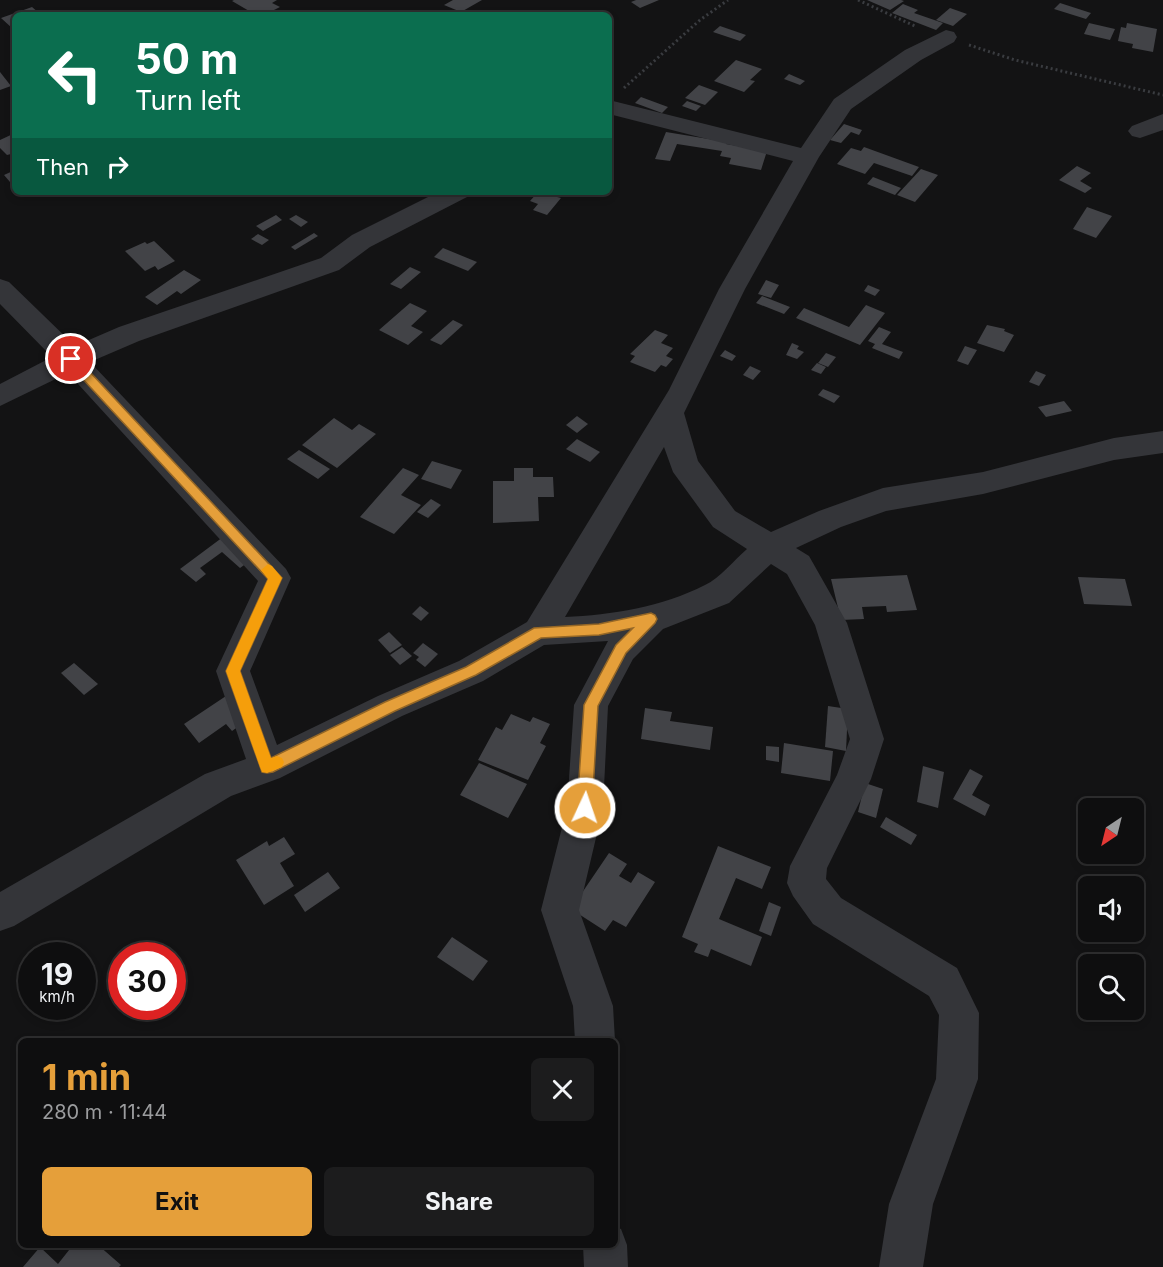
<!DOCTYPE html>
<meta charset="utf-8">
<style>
body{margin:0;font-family:Inter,sans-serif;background:#1c1c1d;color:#f1f3f6;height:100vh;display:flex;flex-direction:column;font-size:22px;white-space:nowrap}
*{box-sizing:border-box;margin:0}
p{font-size:20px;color:#9b9c9e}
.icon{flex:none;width:33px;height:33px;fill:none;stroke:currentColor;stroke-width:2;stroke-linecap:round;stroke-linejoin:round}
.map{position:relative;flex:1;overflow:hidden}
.panel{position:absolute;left:18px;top:1038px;width:600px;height:210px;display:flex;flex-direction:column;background:#0e0e0f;border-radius:9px;box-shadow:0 3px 9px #0003,0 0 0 2px #2e2e2f}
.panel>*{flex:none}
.banner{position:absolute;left:12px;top:12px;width:600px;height:183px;border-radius:9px;box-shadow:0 3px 9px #0003,0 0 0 2px #2e2e2f;background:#0b6e4f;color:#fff;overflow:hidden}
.needle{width:39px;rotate:215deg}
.controls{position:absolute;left:1078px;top:798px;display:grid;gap:12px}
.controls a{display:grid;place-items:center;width:66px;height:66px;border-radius:9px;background:#0e0e0f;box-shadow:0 3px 9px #0003,0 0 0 2px #2e2e2f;font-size:30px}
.speed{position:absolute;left:18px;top:942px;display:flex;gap:12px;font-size:30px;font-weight:700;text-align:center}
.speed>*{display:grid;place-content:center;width:78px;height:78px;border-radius:50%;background:#0e0e0f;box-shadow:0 3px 9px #0003,0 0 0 2px #2e2e2f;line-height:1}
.speed small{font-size:15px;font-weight:400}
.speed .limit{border:9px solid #d22;background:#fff;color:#111}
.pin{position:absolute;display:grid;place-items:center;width:51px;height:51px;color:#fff;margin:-26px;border:3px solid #fff;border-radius:50%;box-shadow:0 2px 6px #0007}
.me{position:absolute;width:66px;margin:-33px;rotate:3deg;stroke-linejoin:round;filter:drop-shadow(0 0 4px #0008)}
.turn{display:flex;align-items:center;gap:21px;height:126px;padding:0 24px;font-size:27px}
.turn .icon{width:78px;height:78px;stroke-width:2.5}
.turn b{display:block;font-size:42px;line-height:51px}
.then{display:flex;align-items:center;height:57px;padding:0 24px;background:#0003;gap:12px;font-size:22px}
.round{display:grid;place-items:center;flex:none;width:63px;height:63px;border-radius:9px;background:#1c1c1d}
.head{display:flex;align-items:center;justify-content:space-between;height:102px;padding:0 24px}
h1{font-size:36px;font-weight:700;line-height:45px;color:#e59f3a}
.cta{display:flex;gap:12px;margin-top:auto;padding:12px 24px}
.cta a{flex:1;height:69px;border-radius:9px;background:#e59f3a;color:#111;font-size:24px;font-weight:700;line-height:69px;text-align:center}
.cta a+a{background:#1c1c1d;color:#f1f3f6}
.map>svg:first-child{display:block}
.building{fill:#424347}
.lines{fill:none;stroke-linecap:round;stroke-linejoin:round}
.path{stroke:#3a3c40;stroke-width:3;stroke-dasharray:2 3;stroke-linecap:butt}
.street{fill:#343539;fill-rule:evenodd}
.route{fill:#e59f3a;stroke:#956726;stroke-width:1.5}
.slow{fill:#f59e0b}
</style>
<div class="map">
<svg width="1163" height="1267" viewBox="0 0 1163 1267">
<rect width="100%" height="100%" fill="#131314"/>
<g class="building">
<path d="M 234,0 L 277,0 L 272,3 L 280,7 L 266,14 L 262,12 L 256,15 L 232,1 Z"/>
<path d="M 453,0 L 482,0 L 461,12 L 444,5 Z"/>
<path d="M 636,0 L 659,0 L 640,8 L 631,2 Z"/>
<path d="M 867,0 L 901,0 L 904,1 L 890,10 Z"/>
<path d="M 1060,3 L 1091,13 L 1086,19 L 1054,9 Z"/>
<path d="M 903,4 L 918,10 L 914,13 L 943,23 L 936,30 L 892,13 Z"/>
<path d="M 32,7 L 39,13 L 15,15 L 15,27 L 12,28 L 1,18 Z"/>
<path d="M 950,8 L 967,14 L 953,26 L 936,20 Z"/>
<path d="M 1089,23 L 1115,29 L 1110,40 L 1084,34 Z"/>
<path d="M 1127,23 L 1157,29 L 1153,52 L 1132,48 L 1133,44 L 1118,41 L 1121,27 L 1126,28 Z"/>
<path d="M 720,26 L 746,35 L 740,41 L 713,32 Z"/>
<path d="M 736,60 L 762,69 L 750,80 L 755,81 L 744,92 L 714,81 Z"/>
<path d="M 0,72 L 11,86 L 0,90 Z"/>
<path d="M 789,74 L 805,81 L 800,85 L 784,79 Z"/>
<path d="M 699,85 L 718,92 L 705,105 L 685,98 Z"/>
<path d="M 641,97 L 668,107 L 662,113 L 635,103 Z"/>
<path d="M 687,101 L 701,106 L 696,111 L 682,106 Z"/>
<path d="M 844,124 L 862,130 L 859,135 L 851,132 L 841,143 L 830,140 Z"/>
<path d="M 666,132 L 727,142 L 726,144 L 767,151 L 761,170 L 729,164 L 731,158 L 720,156 L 722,151 L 677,144 L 670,161 L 655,159 Z"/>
<path d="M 15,133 L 15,153 L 7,155 L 0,148 L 0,140 Z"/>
<path d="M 864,147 L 919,167 L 912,176 L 874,163 L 865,174 L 837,164 L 851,148 L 861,151 Z"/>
<path d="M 1077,166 L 1091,173 L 1080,181 L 1092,188 L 1085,193 L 1059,180 Z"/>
<path d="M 921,169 L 938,175 L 915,202 L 897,195 Z"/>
<path d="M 15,170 L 15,181 L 10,182 L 4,175 Z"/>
<path d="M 873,177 L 901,188 L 895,195 L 867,184 Z"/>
<path d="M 538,192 L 561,198 L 547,215 L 533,210 L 538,204 L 530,201 Z"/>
<path d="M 1087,207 L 1112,216 L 1096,238 L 1073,229 Z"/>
<path d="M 276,215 L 282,220 L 263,231 L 256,226 Z"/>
<path d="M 296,215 L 308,222 L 301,227 L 289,219 Z"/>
<path d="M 314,233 L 318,236 L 295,250 L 291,247 Z"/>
<path d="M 258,234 L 269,240 L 262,245 L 251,239 Z"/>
<path d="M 154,241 L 175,261 L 158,270 L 155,266 L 145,271 L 125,251 L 145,242 L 147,244 Z"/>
<path d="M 443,248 L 477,262 L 468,271 L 434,257 Z"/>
<path d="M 410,267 L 421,272 L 401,289 L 390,284 Z"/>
<path d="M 184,270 L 201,280 L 181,294 L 177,291 L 157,305 L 145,297 Z"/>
<path d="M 766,280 L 779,285 L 771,298 L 758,294 Z"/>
<path d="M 868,285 L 880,290 L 875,296 L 864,291 Z"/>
<path d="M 762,296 L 790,307 L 784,314 L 756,303 Z"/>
<path d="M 410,303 L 427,311 L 411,326 L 423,332 L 408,345 L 379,330 Z"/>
<path d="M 866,305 L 885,313 L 860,345 L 796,318 L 804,308 L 849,327 Z"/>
<path d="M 453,320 L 463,325 L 441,345 L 430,340 Z"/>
<path d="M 987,325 L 1005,329 L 1004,331 L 1014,335 L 1004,352 L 977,343 Z"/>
<path d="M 879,327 L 891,332 L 882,344 L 903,352 L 899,359 L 872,348 L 875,344 L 868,341 Z"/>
<path d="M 655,330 L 668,335 L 661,343 L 673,348 L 666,356 L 673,359 L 666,367 L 661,365 L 655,372 L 630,362 L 635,356 L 630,354 Z"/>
<path d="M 792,343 L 799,346 L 797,349 L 804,352 L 797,359 L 786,355 Z"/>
<path d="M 965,346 L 977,350 L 968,365 L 957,361 Z"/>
<path d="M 725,350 L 736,356 L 732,361 L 720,356 Z"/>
<path d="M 826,353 L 836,357 L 828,367 L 818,363 Z"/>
<path d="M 817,363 L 826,367 L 821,374 L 811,370 Z"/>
<path d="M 750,366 L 761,371 L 753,380 L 743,375 Z"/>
<path d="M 1036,371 L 1046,375 L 1039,386 L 1029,382 Z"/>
<path d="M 823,389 L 840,396 L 834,403 L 818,395 Z"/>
<path d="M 1064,401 L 1072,411 L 1046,417 L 1038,407 Z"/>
<path d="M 577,416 L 588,424 L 577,433 L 566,425 Z"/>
<path d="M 334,418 L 352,430 L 359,424 L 376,434 L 337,468 L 302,445 Z"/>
<path d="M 577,439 L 600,452 L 590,462 L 566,449 Z"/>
<path d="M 299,450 L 330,469 L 318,479 L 287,459 Z"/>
<path d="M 432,461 L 462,470 L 451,489 L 421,479 Z"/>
<path d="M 403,468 L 419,475 L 401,495 L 421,505 L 394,534 L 360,517 Z"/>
<path d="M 514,468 L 533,468 L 533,477 L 553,477 L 554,497 L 538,497 L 539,521 L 493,523 L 493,481 L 514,481 Z"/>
<path d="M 431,499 L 441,505 L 428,518 L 417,512 Z"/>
<path d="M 223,537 L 251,560 L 240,568 L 222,552 L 200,568 L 206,574 L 196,582 L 180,569 Z"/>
<path d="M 907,575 L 917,610 L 887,612 L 886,606 L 862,607 L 864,619 L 841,620 L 831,579 Z"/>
<path d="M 1078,577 L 1125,579 L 1132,606 L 1084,604 Z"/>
<path d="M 420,606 L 429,613 L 421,621 L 412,614 Z"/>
<path d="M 389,632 L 402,645 L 390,653 L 378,640 Z"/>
<path d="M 423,643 L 438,654 L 425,667 L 416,660 L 419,657 L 413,653 Z"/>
<path d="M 402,647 L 412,656 L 400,665 L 390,655 Z"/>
<path d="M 74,663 L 98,684 L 84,695 L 61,673 Z"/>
<path d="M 229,694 L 246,721 L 232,731 L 226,724 L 199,743 L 184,724 Z"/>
<path d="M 828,706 L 848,709 L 846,751 L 825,747 Z"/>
<path d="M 645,708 L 672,712 L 670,721 L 713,727 L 710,750 L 641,739 Z"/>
<path d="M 511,714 L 530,722 L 533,717 L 550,724 L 540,743 L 546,746 L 528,780 L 478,760 L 496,727 L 502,730 Z"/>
<path d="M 784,743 L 833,751 L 830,781 L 781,773 Z"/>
<path d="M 766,746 L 779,747 L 779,762 L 766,760 Z"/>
<path d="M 479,763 L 527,784 L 508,818 L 460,795 Z"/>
<path d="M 923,766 L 944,772 L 938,808 L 917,802 Z"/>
<path d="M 970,769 L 983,776 L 972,795 L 990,805 L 985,816 L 953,799 Z"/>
<path d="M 865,783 L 883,789 L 876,818 L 858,812 Z"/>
<path d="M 886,817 L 917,835 L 911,845 L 880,827 Z"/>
<path d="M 284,837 L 295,854 L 280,863 L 294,886 L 264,905 L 236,860 L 267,841 L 269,846 Z"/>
<path d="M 718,846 L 771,867 L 762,889 L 736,878 L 719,919 L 762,937 L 751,966 L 711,949 L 708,957 L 694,952 L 698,944 L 682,937 Z"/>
<path d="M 609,853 L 627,864 L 619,876 L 631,883 L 638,872 L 655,882 L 626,927 L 613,920 L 605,931 L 571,909 Z"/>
<path d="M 328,872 L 340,888 L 305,912 L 294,895 Z"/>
<path d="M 769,902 L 781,907 L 771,936 L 759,931 Z"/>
<path d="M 452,937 L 488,961 L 473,981 L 437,957 Z"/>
<path d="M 73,1245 L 98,1245 L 121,1265 L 119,1267 L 23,1267 L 40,1247 L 58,1264 Z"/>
</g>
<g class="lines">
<g class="path">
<path d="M 858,0 L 917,27"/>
<path d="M 969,45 L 1015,60 L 1163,95"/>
<path d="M 624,88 L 700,20 L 728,0"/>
</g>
<g class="street">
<path d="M 946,30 L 954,32 L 957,37 L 954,42 L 921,60 L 851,109 L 819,157 L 745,289 L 684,413 L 698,461 L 735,511 L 771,532 L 819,511 L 883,488 L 983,472 L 1114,438 L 1163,431 L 1163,453 L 1114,460 L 983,494 L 886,511 L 841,527 L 796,548 L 809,556 L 847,623 L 884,739 L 871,779 L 827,868 L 826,879 L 841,898 L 957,968 L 979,1013 L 978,1079 L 933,1204 L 923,1267 L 879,1267 L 889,1204 L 936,1079 L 939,1015 L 929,996 L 813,924 L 793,896 L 787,883 L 790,866 L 837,775 L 850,739 L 815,625 L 787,574 L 771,564 L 729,603 L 663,629 L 633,659 L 608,706 L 603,808 L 579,910 L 613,1006 L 615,1041 L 615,1042 L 575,1041 L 573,1006 L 541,910 L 567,808 L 574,705 L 608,641 L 544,645 L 483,681 L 402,716 L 280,778 L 231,796 L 14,926 L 0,931 L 0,892 L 205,774 L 246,759 L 216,671 L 258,581 L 68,373 L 0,406 L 0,384 L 52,357 L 0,304 L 0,279 L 9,282 L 75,346 L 119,327 L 321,258 L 352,235 L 438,192 L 470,192 L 467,197 L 370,247 L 339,270 L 139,341 L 90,362 L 286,569 L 291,578 L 250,671 L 277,745 L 378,696 L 459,661 L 527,622 L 669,390 L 719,289 L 793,161 L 609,114 L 609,100 L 801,148 L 834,99 L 905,50 ZM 664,447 L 673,472 L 713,527 L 747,549 C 734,560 720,578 705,585 C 662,607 612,615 565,617 Z"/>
<path d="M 1163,114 L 1163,130 L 1140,138 L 1132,136 L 1128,131 L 1132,126 Z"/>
<path d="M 615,1227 L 621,1229 L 627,1245 L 628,1267 L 584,1267 L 583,1245 L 615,1245 Z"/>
</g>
</g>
<path class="route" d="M 71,355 L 75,356 L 282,578 L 240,671 L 271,758 L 385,702 L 466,667 L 534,628 L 599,624 L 651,613 L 655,615 L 657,619 L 655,623 L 626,653 L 598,706 L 592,808 L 590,813 L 585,815 L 579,813 L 577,808 L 584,705 L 616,645 L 633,628 L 599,635 L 541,638 L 476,675 L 395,711 L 273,772 L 267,773 L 262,772 L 226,671 L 268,579 L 67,362 L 65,359 Z"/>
<path class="slow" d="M 268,564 L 272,566 L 282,578 L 240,671 L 271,758 L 277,756 L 282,758 L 284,762 L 282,767 L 267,773 L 262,772 L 260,767 L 226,671 L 268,579 L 261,570 Z"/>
</svg>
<div class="controls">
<a><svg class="needle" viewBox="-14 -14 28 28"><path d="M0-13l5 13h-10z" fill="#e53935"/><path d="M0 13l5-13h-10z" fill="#9b9c9e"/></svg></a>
<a><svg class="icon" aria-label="sound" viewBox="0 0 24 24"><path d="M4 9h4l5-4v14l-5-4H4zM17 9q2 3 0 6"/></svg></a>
<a><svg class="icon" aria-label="search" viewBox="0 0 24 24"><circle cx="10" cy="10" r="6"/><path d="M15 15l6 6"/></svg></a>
</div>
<div class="speed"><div>19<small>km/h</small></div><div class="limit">30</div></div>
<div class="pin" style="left:71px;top:359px;background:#d93025"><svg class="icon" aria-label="arrive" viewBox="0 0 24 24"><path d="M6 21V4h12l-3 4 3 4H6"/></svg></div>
<svg class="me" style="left:585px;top:808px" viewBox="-20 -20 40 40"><circle r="17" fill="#e59f3a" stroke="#fff" stroke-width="3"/><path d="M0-11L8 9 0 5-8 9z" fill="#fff"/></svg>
<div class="banner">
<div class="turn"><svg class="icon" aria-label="left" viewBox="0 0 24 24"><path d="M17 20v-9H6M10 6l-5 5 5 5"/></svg><div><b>50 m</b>Turn left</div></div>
<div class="then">Then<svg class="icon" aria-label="right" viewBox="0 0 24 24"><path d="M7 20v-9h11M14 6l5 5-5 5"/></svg></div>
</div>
<section class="panel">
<div class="head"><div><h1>1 min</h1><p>280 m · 11:44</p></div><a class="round"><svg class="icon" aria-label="close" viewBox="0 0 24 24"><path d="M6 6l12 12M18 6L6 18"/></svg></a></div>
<div class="cta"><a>Exit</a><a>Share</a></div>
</section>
</div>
